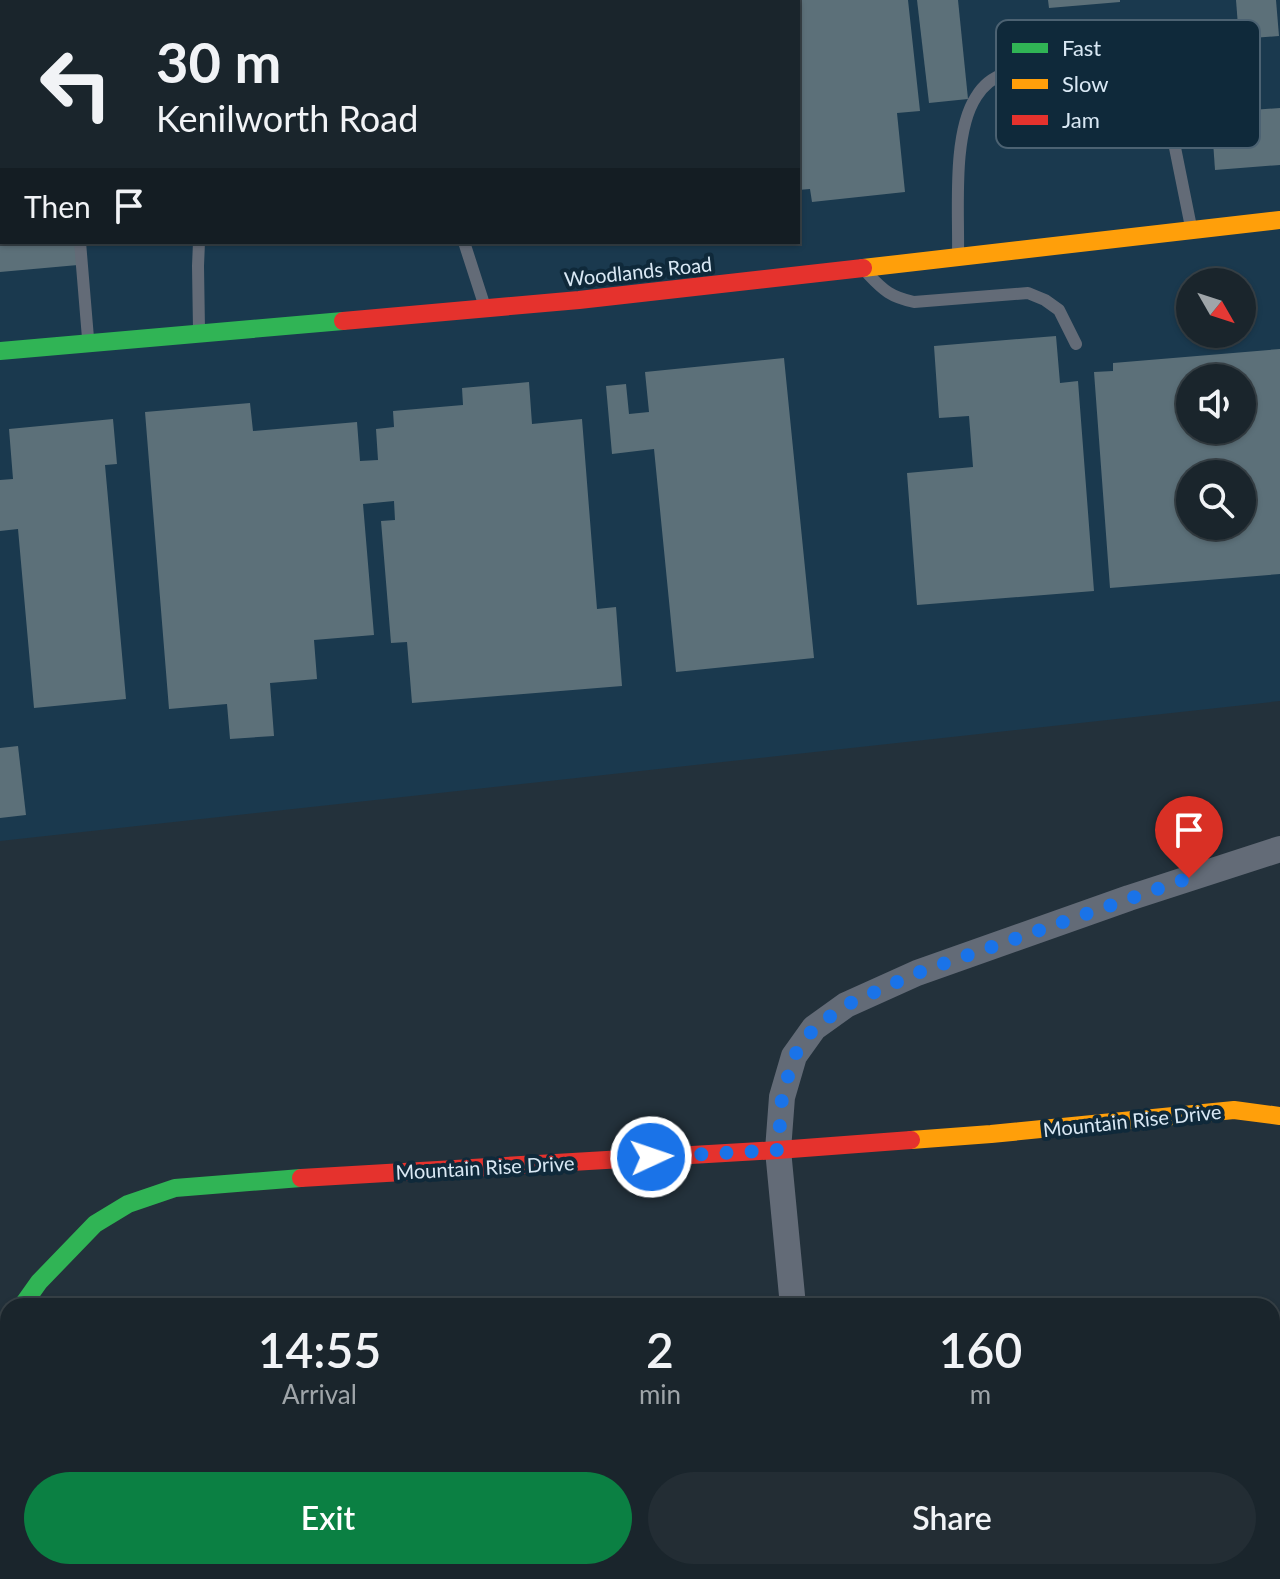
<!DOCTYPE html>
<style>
body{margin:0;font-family:Lato,sans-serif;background:#232d34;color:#f1f3f6;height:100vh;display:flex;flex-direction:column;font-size:30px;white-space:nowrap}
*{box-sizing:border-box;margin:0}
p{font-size:26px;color:#9fa5a9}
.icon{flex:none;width:44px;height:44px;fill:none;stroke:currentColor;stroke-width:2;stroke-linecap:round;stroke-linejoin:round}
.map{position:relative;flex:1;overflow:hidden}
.panel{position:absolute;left:0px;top:1298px;width:1280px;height:282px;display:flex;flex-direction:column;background:#1a252c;border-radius:24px 24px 0 0;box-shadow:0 2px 6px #0004,0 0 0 2px #384248}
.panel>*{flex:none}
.top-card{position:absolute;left:0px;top:0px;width:800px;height:244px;box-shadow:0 2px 6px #0004,0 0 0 2px #384248;background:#1a252c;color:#f1f3f6;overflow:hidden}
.needle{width:52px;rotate:129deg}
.tools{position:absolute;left:1176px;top:268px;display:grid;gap:16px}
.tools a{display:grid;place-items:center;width:80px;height:80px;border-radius:50%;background:#1a252c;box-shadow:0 2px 6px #0004,0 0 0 2px #384248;font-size:40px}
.pin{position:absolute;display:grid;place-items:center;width:68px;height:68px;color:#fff;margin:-82px -34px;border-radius:50% 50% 50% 0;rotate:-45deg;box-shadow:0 0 8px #0007}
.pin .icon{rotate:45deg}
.me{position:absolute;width:88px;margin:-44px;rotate:87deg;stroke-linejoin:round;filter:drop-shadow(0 0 6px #0008)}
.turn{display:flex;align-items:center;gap:28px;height:168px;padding:0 24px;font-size:36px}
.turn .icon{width:104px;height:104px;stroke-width:2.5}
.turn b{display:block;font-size:56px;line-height:68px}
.then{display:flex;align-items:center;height:76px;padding:0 24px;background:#0003;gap:16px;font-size:30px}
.eta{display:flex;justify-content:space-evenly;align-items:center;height:136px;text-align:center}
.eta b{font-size:48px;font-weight:600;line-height:56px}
.cta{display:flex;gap:16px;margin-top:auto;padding:16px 24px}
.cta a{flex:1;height:92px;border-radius:48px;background:#0b8043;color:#fff;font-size:32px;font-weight:600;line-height:92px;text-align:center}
.cta a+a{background:#232d34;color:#f1f3f6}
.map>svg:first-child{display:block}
.built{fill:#1a394e;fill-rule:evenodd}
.building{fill:#5c7079;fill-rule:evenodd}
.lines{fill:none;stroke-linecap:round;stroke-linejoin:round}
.lane{stroke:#636b77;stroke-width:12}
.street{stroke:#636b77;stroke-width:26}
.fast{stroke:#30b455;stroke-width:18}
.slow{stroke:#ff9f0a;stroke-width:18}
.jam{stroke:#e5322d;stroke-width:18}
.route{stroke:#1a73e8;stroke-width:14;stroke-dasharray:0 25.2}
.labels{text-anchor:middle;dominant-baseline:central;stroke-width:8;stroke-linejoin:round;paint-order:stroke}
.street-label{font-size:20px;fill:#d9e8f4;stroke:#0f293a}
.key{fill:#0f293a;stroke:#4c6272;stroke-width:2}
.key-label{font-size:22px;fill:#d9e8f4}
</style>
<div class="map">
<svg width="1280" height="1579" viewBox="0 0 1280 1579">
<rect width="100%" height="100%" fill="#23313b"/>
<path class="built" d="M 0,0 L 1280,0 L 1280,701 L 0,841 ZM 2,2 L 798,2 L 798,242 L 2,242 ZM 1190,282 L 1242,282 L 1242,334 L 1190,334 ZM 1190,378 L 1242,378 L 1242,430 L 1190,430 ZM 1190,474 L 1242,474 L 1242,526 L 1190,526 Z"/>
<g class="building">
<path d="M 798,0 L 908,0 L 920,111 L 897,113 L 905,192 L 812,202 L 810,189 L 798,190 Z"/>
<path d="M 917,0 L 958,0 L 968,99 L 929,103 Z"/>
<path d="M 1048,0 L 1120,0 L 1120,2 L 1049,8 Z"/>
<path d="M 1236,0 L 1276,0 L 1279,36 L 1239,39 Z"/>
<path d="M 1280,108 L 1280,165 L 1215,170 L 1211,113 Z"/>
<path d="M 0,242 L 76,242 L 78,265 L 0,272 Z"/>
<path d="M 1056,336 L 1060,383 L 1078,381 L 1094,591 L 917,605 L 907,473 L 973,467 L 969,416 L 939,418 L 934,346 Z"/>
<path d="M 1280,349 L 1280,574 L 1110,588 L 1094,372 L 1113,371 L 1113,363 ZM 1190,378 L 1242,378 L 1242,430 L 1190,430 ZM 1190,474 L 1242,474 L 1242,526 L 1190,526 Z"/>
<path d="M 784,358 L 814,658 L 676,672 L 654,449 L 612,454 L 606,386 L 626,384 L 629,414 L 649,412 L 645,372 Z"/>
<path d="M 529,382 L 532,424 L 582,419 L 597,609 L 616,607 L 622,686 L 412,703 L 407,642 L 391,643 L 381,521 L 395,520 L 394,501 L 363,504 L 374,635 L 314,640 L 317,679 L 270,683 L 274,736 L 230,739 L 227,704 L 169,709 L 145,412 L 250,403 L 253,431 L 357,422 L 360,461 L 378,460 L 376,429 L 394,427 L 393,411 L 463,405 L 462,388 Z"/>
<path d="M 113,419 L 117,464 L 105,465 L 126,699 L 34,708 L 18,529 L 0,531 L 0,480 L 13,479 L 9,429 Z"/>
<path d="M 18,746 L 26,815 L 0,818 L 0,748 Z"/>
</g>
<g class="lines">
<g class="lane">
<path d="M 42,0 L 45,2"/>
<path d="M 80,242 L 88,338"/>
<path d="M 464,242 L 484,304"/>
<path d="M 958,255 C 959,211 952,134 976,97 C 982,87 992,78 1004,74 C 1011,71 1021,71 1028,70 C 1059,65 1095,57 1126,67 C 1144,73 1156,87 1166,103 L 1191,227"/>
<path d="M 868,274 C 884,291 891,297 914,302 L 1028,293 L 1045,300 L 1059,310 L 1076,344"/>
<path d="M 199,330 L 198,266 L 199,242"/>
</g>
<g class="street">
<path d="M 793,1306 L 778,1150 L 782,1097 L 794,1056 L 814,1028 L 846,1005 L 917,973 L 1129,898 L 1280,849"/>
<path d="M 0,1339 L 8,1326"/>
<path d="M 818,1572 L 819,1579"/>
<path d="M 1039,1579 C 1072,1576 1109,1568 1141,1579"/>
</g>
<g class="fast">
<path d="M 0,351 L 343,321"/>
<path d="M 22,1306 L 39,1282 L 95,1224 L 128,1204 L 175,1188 L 301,1178"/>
</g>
<g class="slow">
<path d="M 863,268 L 1280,220"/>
<path d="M 911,1140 L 991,1134 L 1234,1110 L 1280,1116"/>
</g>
<g class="jam">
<path d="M 343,321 L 579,300 L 863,268"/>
<path d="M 301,1178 L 778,1150 L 911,1140"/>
</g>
</g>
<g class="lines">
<path class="route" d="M 651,1157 L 778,1150 L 782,1097 L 794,1056 L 814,1028 L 846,1005 L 917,973 L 1189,878"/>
</g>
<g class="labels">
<g class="street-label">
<text transform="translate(638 271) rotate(-6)">Woodlands Road</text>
<text transform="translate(1132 1120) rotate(-6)">Mountain Rise Drive</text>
<text transform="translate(485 1167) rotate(-3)">Mountain Rise Drive</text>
</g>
</g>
<rect x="996" y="20" width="264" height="128" rx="12" class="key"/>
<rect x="1012" y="43" width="36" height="10" fill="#30b455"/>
<rect x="1012" y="79" width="36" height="10" fill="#ff9f0a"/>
<rect x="1012" y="115" width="36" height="10" fill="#e5322d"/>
<g class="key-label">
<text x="1062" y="56">Fast</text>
<text x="1062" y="92">Slow</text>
<text x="1062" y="128">Jam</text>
</g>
</svg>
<div class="tools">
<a><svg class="needle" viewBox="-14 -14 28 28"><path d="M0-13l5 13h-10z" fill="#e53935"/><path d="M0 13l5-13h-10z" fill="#9fa5a9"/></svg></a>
<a><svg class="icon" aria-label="sound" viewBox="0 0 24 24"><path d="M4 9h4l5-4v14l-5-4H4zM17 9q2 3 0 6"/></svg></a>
<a><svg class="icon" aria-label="search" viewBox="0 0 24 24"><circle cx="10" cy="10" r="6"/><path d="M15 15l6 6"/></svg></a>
</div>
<div class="pin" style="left:1189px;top:878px;background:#d93025"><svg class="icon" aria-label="arrive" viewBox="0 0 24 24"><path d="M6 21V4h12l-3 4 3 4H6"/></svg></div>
<svg class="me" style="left:651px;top:1157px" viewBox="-20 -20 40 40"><circle r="17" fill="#1a73e8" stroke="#fff" stroke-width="3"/><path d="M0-11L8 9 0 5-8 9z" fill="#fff"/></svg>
<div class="top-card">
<div class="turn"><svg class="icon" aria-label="left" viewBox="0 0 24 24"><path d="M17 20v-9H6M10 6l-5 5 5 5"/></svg><div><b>30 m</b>Kenilworth Road</div></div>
<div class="then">Then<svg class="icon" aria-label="arrive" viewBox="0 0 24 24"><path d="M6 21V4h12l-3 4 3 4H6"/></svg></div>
</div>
<section class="panel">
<div class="eta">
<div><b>14:55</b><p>Arrival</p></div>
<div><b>2</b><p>min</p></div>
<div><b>160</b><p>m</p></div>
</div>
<div class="cta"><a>Exit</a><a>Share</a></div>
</section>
</div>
